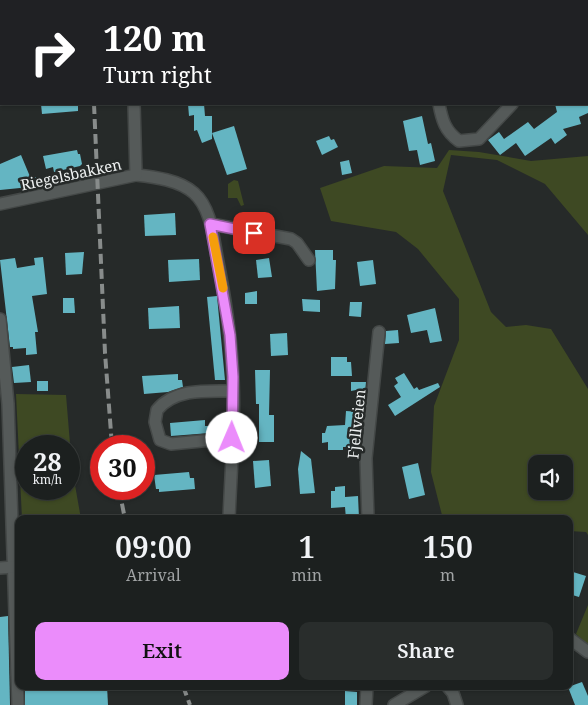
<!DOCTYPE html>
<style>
body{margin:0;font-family:"Noto Serif",serif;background:#292d2c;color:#f1f3f6;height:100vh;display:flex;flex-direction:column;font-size:19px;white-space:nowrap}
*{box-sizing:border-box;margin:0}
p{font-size:16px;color:#a0a3a4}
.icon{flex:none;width:28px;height:28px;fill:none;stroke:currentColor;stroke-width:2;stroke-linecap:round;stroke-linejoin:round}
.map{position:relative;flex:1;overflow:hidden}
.sheet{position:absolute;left:15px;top:515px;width:558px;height:175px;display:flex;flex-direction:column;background:#1c201f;border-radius:10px;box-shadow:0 1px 4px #0004,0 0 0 1px #3a3e3d}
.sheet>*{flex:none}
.banner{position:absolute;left:0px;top:0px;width:589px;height:105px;box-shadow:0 1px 4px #0004,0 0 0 1px #3a3e3d;background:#202124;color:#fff;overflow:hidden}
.controls{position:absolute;left:528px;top:455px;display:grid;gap:10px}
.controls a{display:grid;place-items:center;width:45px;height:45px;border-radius:10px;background:#1c201f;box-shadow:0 1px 4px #0004,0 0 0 1px #3a3e3d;font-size:25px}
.speed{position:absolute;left:15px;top:435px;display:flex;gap:10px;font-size:25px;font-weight:700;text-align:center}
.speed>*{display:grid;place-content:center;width:65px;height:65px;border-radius:50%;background:#1c201f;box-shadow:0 1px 4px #0004,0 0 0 1px #3a3e3d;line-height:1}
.speed small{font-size:12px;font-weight:400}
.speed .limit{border:8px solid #d22;background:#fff;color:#111}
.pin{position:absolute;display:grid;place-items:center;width:42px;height:42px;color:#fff;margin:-21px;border-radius:10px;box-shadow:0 2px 8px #0006}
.me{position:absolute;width:55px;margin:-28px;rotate:1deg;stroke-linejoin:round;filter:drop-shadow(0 0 4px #0008)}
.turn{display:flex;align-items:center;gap:18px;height:105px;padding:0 20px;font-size:22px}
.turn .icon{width:65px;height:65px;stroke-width:2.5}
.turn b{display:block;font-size:35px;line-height:42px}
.eta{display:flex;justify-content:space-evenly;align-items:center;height:85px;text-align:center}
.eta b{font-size:30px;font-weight:600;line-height:35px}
.action{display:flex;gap:10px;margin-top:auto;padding:10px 20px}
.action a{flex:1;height:58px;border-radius:10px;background:#eb8cfb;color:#111;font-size:20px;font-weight:600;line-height:58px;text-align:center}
.action a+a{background:#292d2c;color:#f1f3f6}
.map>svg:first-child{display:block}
.green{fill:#3e4923;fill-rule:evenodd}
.building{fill:#64b5c2}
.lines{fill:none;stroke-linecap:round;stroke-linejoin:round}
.minor-casing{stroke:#444847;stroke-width:14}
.minor{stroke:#555a59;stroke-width:11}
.rail{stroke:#888c8b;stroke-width:4;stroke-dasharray:10 5;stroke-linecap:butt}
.route-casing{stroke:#995ba3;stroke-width:12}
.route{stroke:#eb8cfb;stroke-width:9}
.slow{stroke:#f59e0b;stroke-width:9}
.labels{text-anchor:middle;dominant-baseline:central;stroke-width:5;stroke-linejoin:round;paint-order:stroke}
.street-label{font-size:15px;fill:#edf0f0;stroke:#262a29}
</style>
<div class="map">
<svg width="588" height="705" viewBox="0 0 588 705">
<rect width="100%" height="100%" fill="#262a29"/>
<g class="green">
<path d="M 449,150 L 479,152 L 531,161 L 588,156 L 588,235 L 545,184 L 497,160 L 451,155 L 443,191 L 491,312 L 506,327 L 526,325 L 551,329 L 588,389 L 588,535 L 586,532 L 569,531 L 569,519 L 443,519 L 431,472 L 434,406 L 459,340 L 459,299 L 418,249 L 396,232 L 331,221 L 320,188 L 384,166 L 437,168 ZM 536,464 L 564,464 L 564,491 L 536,491 Z"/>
<path d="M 234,180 L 238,181 L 244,205 L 241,206 L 237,198 L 228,198 L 228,184 Z"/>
<path d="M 16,394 L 66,395 L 72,468 L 81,519 L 22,519 ZM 26,446 L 69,446 L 69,489 L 26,489 Z"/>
<path d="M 588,605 L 588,645 L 576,634 Z"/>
</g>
<g class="building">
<path d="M 41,104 L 78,104 L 78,111 L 42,114 Z"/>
<path d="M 188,104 L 204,104 L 205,116 L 212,116 L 212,139 L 202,143 L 197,130 L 194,131 L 194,115 L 189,116 Z"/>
<path d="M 555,104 L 588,104 L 588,113 L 579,117 L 581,124 L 563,129 L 567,135 L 555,144 L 551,138 L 525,156 L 516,143 L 500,155 L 488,140 L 499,132 L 504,139 L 528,122 L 534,129 L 557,112 Z"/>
<path d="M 422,116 L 428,144 L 431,143 L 435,161 L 420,165 L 417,150 L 409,151 L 403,121 Z"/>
<path d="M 234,126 L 247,169 L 227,175 L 212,133 Z"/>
<path d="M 329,136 L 331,140 L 334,139 L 338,147 L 322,155 L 316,141 Z"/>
<path d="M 77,150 L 78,154 L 80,154 L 82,164 L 80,166 L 54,172 L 53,167 L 46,169 L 43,156 Z"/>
<path d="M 21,155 L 31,179 L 36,177 L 38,187 L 21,191 L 20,188 L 0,190 L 0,164 Z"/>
<path d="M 349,160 L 352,173 L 342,175 L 340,162 Z"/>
<path d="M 175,213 L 176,235 L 145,236 L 144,215 Z"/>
<path d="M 315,250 L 333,250 L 333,260 L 336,260 L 335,289 L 317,291 Z"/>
<path d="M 84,252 L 82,274 L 66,275 L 65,253 Z"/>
<path d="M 43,257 L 47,294 L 32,296 L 38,332 L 35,332 L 37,354 L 26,355 L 26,348 L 13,349 L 13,347 L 10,347 L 0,260 L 15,258 L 17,268 L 35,265 L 34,258 Z"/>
<path d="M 269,258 L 272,277 L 258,278 L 256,260 Z"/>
<path d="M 199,259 L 200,280 L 169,282 L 168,260 Z"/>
<path d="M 373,260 L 376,284 L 360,286 L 357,262 Z"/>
<path d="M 257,291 L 257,304 L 245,304 L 245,293 Z"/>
<path d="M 217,296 L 225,380 L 215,380 L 207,297 Z"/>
<path d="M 63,298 L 74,298 L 75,313 L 63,313 Z"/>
<path d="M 302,299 L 320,300 L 320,312 L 303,311 Z"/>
<path d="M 350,302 L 362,302 L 361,317 L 349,316 Z"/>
<path d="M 179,306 L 180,328 L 149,329 L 148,308 Z"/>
<path d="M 435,308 L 442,341 L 430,343 L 427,330 L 411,333 L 407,315 Z"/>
<path d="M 398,330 L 399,343 L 385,344 L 386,331 Z"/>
<path d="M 287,333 L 288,355 L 271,356 L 270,334 Z"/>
<path d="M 331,357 L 347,357 L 347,362 L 351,362 L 352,376 L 331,376 Z"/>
<path d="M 29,365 L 31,382 L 14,383 L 12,367 Z"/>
<path d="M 255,370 L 270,370 L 269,415 L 274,415 L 274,442 L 259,442 L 259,404 L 256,404 Z"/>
<path d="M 404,373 L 414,389 L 417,387 L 419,390 L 438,383 L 440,387 L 395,416 L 388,405 L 401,397 L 394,386 L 398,383 L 395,378 Z"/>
<path d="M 178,374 L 178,380 L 182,380 L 183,387 L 168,392 L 144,394 L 142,376 Z"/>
<rect x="37" y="381" width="11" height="10"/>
<path d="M 351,382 L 366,382 L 364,402 L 356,402 L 356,390 L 351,391 Z"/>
<path d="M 346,411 L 361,412 L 360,427 L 349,427 L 350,447 L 343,447 L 343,450 L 328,450 L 328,442 L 322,443 L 322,433 L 325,433 L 327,426 L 345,425 Z"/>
<path d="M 205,420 L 205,426 L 209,426 L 210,433 L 171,436 L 170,423 Z"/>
<path d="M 301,451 L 311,459 L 315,493 L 300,494 L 298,469 Z"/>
<path d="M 269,460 L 271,486 L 255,488 L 253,461 Z"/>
<path d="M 418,463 L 425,495 L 409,499 L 402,467 Z"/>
<path d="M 189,472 L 190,478 L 194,478 L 195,489 L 159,492 L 159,489 L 156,489 L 154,475 Z"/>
<path d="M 345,486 L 345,497 L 358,496 L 359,518 L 346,519 L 345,507 L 331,508 L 331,491 L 335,491 L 335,487 Z"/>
<path d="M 573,572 L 586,576 L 579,597 L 569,594 L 569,583 Z"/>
<path d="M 8,616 L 10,705 L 0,705 L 0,617 Z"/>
<path d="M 582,682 L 588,696 L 588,705 L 575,705 L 568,687 Z"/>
<path d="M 25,686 L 107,686 L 108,705 L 25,705 Z"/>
<path d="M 345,691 L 357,692 L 357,705 L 345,705 Z"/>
</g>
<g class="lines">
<g class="minor-casing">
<g id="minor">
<path d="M 23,0 L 26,1"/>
<path d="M 282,0 L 283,1"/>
<path d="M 388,0 L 390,1"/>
<path d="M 137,1 L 137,0"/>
<path d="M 467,1 L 468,0"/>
<path d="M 439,104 C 442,120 445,131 459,141 L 479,139 L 512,104"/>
<path d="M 136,175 C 155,177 179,180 194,193 C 211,208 213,236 217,257 C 224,292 230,327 232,362 C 236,414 231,467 229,519"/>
<path d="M 0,204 L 136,175 L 134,104"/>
<path d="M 211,224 L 291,239 L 297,243 L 309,260"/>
<path d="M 0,319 L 8,404 L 18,705"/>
<path d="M 232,438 L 171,444 L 160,440 L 155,422 L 157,410 C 175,388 208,391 233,391"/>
<path d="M 368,519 L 366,458 L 379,332"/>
<path d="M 0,568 L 14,567"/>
<path d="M 569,638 L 588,652"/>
<path d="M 447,686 L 453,693 L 457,705"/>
<path d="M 366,705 L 367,686"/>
<path d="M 394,705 L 426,686"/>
</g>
</g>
<use href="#minor" class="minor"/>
<g class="rail">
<path d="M 90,0 L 90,1"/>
<path d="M 94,104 L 105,353 L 112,446"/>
<path d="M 119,489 L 125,519"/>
<path d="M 183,686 L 190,705"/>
</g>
</g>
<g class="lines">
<g class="route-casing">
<path id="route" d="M 232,438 L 233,377 L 230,335 L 210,224 L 254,233"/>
</g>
<use href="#route" class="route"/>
<path class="slow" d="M 213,237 L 223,288"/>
</g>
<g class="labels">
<g class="street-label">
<text transform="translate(71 174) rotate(-12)">Riegelsbakken</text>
<text transform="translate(356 424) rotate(-84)">Fjellveien</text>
</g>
</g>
</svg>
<div class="controls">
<a><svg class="icon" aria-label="sound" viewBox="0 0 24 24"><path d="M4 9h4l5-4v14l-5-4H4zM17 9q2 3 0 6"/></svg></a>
</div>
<div class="speed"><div>28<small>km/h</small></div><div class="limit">30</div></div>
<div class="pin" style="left:254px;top:233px;background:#d93025"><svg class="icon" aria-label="arrive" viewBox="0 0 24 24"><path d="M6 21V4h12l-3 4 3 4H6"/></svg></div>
<svg class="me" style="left:232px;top:438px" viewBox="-20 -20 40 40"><circle r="19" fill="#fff"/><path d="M0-13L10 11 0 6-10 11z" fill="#eb8cfb"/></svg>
<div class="banner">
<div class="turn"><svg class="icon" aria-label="right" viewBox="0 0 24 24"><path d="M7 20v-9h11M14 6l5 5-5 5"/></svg><div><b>120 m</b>Turn right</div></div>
</div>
<section class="sheet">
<div class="eta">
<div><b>09:00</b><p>Arrival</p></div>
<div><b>1</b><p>min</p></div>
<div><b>150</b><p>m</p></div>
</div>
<div class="action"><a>Exit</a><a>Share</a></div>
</section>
</div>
